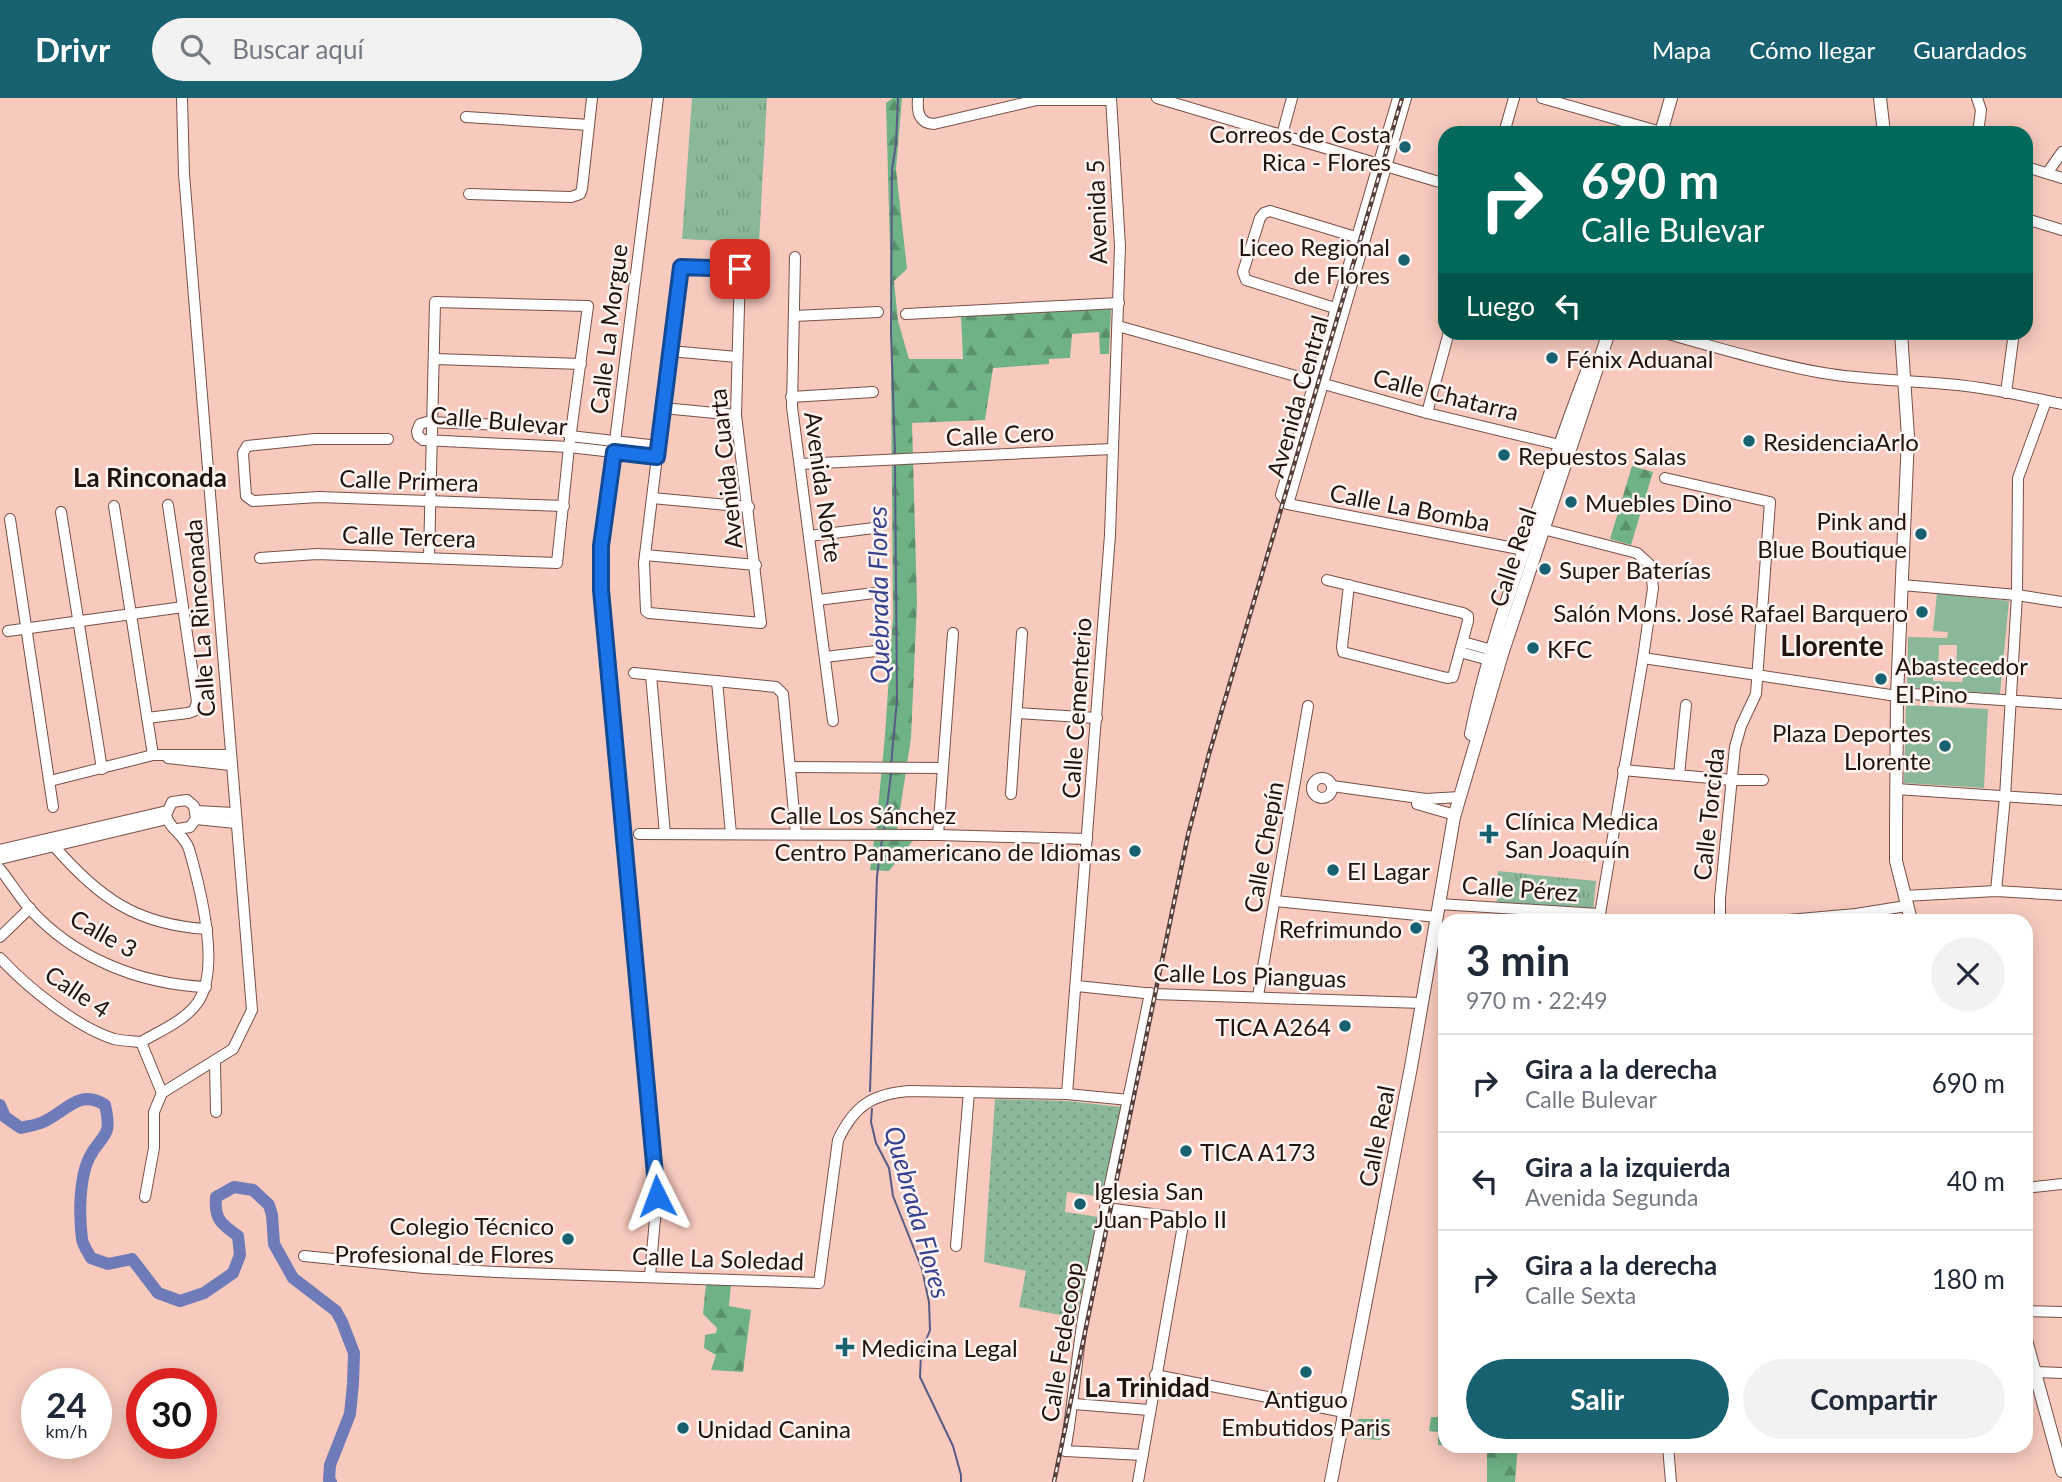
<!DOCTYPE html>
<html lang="es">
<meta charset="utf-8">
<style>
body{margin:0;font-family:Lato,sans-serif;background:#f2f2f3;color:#1f2937;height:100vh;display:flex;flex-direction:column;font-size:26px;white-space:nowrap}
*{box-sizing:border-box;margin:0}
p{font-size:23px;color:#747a83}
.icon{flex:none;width:38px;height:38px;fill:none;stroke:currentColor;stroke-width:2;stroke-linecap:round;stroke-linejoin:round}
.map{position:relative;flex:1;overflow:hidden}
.drawer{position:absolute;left:1438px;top:816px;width:595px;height:539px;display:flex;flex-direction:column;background:#fff;border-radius:21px;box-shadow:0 4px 18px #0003}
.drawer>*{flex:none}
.hud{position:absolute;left:1438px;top:28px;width:595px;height:214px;border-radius:21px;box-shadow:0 4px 18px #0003;background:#00695c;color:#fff;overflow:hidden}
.speed{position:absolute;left:21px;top:1270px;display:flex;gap:14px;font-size:35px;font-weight:700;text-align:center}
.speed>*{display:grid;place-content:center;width:91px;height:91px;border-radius:50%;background:#fff;box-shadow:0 4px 18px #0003;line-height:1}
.speed small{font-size:18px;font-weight:400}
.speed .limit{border:10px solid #d22;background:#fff;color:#111}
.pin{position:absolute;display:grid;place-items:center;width:60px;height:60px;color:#fff;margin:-30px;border-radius:14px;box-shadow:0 4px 10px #0006}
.me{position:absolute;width:77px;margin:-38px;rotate:357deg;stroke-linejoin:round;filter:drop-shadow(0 0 5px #0008)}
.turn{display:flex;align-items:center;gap:24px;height:147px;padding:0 28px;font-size:32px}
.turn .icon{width:91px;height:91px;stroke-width:2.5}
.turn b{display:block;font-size:49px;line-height:60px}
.then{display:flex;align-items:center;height:66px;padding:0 28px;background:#0003;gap:14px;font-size:26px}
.round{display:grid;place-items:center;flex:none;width:74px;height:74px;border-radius:37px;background:#f2f2f3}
.overview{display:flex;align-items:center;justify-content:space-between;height:119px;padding:0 28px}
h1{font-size:42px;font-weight:700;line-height:52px}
.cta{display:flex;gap:14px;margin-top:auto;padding:14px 28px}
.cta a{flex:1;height:80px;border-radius:42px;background:#186170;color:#fff;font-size:28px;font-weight:700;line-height:80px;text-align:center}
.cta a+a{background:#f2f2f3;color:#1f2937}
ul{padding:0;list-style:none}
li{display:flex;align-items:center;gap:21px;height:98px;padding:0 28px;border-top:2px solid #e0e1e3}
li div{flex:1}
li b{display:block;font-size:26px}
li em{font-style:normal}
header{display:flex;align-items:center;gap:42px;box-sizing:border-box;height:98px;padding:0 35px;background:#186170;color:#fff}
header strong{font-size:33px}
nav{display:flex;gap:38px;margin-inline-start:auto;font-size:24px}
.search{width:490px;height:63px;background:#f2f2f3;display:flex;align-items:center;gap:18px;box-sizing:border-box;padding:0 24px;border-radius:38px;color:#747a83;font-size:26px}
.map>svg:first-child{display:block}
.grass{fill:url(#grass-tufts)}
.forest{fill:url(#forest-firs)}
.park{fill:url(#park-dots)}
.garden{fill:#8ab899;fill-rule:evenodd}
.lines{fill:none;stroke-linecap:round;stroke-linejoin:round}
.stream{stroke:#585c85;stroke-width:2}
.river{stroke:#6f7bb8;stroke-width:12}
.minor-casing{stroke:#775046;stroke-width:12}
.major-casing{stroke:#775046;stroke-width:14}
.minor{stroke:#fff;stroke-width:10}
.major{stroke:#fff;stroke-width:12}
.rail-casing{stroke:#563f39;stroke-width:4.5}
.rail{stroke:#fef4f2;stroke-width:2;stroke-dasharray:5;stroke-linecap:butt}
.route-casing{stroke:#114b97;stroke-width:18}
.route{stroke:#1a73e8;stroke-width:12}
.poi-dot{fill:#186170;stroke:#fef4f2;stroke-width:2.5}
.labels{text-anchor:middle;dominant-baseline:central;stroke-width:5;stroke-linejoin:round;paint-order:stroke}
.poi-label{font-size:24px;fill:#23130f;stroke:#fef4f2;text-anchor:start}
.street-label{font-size:24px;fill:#23130f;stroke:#fef4f2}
.neighbourhood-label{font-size:26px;font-weight:bold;fill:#23130f;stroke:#fef4f2}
.water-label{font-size:26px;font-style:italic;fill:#38418d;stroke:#fef4f2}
.quarter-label{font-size:28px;font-weight:bold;fill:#23130f;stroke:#fef4f2}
</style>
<header>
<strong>Drivr</strong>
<div class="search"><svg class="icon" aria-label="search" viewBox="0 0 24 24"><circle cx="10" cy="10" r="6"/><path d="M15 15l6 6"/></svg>Buscar aquí</div>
<nav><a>Mapa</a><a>Cómo llegar</a><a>Guardados</a></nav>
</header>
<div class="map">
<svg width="2062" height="1384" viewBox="0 0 2062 1384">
<defs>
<pattern id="grass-tufts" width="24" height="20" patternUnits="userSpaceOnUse" patternTransform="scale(1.75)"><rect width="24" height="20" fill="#8ab899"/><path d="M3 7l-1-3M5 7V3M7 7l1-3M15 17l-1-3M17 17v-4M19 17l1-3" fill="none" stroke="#779d83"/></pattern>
<pattern id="forest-firs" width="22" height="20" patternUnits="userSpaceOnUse" patternTransform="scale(1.75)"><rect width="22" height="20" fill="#6eb286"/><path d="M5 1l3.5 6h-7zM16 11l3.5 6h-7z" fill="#5a906c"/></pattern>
<pattern id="park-dots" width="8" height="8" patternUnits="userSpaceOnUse" patternTransform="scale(1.75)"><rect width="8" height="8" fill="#8ab899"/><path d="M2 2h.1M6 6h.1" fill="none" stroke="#779d83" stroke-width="1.8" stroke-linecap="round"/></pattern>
</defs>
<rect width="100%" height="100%" fill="#f8cabe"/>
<g class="grass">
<path d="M 692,0 L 767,0 L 759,145 L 682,141 Z"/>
<path d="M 1498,773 L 1596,783 L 1593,813 L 1497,805 Z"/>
</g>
<g class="forest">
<path d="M 893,0 L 902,0 L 896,71 L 907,171 L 894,183 L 898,223 L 909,261 L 963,261 L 961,218 L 1111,211 L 1109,256 L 1100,256 L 1099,234 L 1072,236 L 1070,260 L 1049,261 L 1049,266 L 993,270 L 985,322 L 912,325 L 917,504 L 911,640 L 897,732 L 876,732 L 885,637 L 893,518 L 890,150 L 886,5 Z"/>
<path d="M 1632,368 L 1653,374 L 1631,447 L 1610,441 Z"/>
<path d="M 914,741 L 889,773 L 870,772 L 874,742 Z"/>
<path d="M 706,1186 L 731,1187 L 729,1208 L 751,1212 L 743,1274 L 711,1272 L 716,1257 L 704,1250 L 705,1237 L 716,1235 L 717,1230 L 703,1216 Z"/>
<path d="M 1431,1319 L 1445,1319 L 1446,1348 L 1518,1348 L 1515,1384 L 1487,1384 L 1487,1350 L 1438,1347 L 1438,1334 L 1429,1333 Z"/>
<path d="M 1358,1321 L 1390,1321 L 1389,1329 L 1380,1342 L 1355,1340 Z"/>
</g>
<path class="park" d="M 995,1001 L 1067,1003 L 1122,1009 L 1103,1099 L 1067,1094 L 1065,1114 L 1099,1119 L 1076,1220 L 1019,1209 L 1026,1173 L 984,1164 Z"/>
<g class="garden">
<path d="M 1937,495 L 2009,503 L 2000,596 L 1907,589 L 1908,539 L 1947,540 L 1948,534 L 1933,533 ZM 1939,547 L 1957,547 L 1956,579 L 1963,579 L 1962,584 L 1933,583 L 1933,578 L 1938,578 Z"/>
<path d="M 1906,607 L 1988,611 L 1984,690 L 1904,685 Z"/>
</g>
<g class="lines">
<g class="stream">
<path d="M 895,355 L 891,233 L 892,71 L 896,46 L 898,0"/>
<path d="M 891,667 L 897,602 L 895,365"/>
<path d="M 884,733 L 891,676"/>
<path d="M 870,993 L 877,778 L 882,742"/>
<path d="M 872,1011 L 871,1024 L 876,1045 L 889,1070 L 893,1098 L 922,1171 L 929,1204 L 930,1232 L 921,1255 L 920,1279 L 953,1348 L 961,1377 L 961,1384"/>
</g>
<path class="river" d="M 0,1007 L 5,1019 L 21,1030 C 28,1028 37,1027 43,1024 C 66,1014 79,990 105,1007 C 113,1041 102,1035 89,1060 C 79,1081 79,1118 82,1141 C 83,1148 88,1154 91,1160 L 108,1166 L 132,1161 L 158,1195 L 180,1203 L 204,1195 L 233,1175 L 240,1157 L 238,1138 C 221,1126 214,1121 216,1099 L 234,1089 L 253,1092 L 269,1107 L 272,1117 L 274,1146 L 293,1180 L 336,1213 L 342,1224 L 354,1255 L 353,1286 L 350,1316 L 330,1367 L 329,1382 L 331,1384"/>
<g class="minor-casing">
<g id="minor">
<path d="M 918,0 C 917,13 918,25 934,26 L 1037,2 L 1111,2"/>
<path d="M 1157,0 L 1446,86"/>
<path d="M 1542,0 L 1661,34"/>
<path d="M 1977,0 L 1981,12 L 1978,35"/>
<path d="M 466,19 L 589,27"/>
<path d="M 1504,35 L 1514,0"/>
<path d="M 1282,37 L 1292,0"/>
<path d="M 2026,69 L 2062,80"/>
<path d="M 2048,74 L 2062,54"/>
<path d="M 469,96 L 571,99 L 580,96 L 582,91 L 592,0"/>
<path d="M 2026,121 L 2062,132"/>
<path d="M 795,159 L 792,309 L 833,623"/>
<path d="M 683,168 L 740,171 L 736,317 L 761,525 L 649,515 L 646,513 L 644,465 L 680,171 Z"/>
<path d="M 1341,212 L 1246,182 L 1243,174 L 1260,120 L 1264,115 L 1270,113 L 1362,141"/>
<path d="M 906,216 L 1119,205"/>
<path d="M 794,218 L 878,214"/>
<path d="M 1118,228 L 1427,315 L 1560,347"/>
<path d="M 1661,234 C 1715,249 1768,265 1823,275 C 1864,282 1905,282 1946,286 C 1985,289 2024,298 2062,306"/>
<path d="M 670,253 L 737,259"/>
<path d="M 435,261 L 581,266"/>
<path d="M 2006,295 L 2014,234"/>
<path d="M 791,299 L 873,294"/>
<path d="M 663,310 L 736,317"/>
<path d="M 1427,315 L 1449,234"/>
<path d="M 388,341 L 315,341 L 247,348 L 243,355 L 246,398 L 253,403 L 319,399 L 564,408"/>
<path d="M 657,359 L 569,349 L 423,342 L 418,338 L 417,333 L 420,326 L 427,324 L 527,328 L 564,332 L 570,338 L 658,348"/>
<path d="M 800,366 L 1112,351"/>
<path d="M 1665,380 L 1770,404 L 1756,596 L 1741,628 L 1735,649 L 1720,800 L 1720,822"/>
<path d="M 652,400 L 749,409"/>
<path d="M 1288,406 L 1281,397 L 1398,0"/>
<path d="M 1288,406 L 1406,0"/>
<path d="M 1288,406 L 1524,452"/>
<path d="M 114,408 L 153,657"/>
<path d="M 61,414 L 102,671"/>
<path d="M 10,421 L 53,709"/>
<path d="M 1543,431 L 1637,455 L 1650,467 L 1653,490 L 1643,560 L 1599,822"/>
<path d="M 809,438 L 874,430"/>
<path d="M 645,457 L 756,467"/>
<path d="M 260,460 L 317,456 L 557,465 L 569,349 L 588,208 L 435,204 L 429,460"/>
<path d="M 1327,482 L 1463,515 L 1468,518 L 1468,523 L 1453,579 L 1447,580 L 1343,554 L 1342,549 L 1349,487"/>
<path d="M 1902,487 L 2017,497 L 2062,504"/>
<path d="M 818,502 L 874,495"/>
<path d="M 8,533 L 183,509"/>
<path d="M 1463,544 L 1492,552"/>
<path d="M 1460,554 L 1489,562"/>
<path d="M 825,559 L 876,553"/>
<path d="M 1643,560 L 1897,598"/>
<path d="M 634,575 L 776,589 L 783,596 L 796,736"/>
<path d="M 651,577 L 665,736"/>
<path d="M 717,583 L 731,736"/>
<path d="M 1897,595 L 2062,606"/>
<path d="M 1017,615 L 1097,620"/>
<path d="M 147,620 L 188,615 L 194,613 L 197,604 L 168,407"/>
<path d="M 168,660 L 230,667"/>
<path d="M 790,669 L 943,670"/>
<path d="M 1623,672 L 1732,682 L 1763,682"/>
<path d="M 1679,677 L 1686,607"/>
<circle cx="1322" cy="690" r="10"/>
<path d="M 50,683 L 153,657 L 230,657"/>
<path d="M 1332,688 L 1426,701 L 1460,699"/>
<path d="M 1896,691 L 2062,702"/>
<path d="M 1011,696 L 1022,535"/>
<path d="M 1417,706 L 1455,717"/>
<path d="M 196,713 L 234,715"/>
<path d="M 196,721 L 235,725"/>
<path d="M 639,736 L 938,737 L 1087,741"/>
<path d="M 938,737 L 953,535"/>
<path d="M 54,748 C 99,800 137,827 207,831"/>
<path d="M 0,752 L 167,713"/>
<path d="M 0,761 L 167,721"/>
<path d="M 0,771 C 10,784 19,798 29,810 C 74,860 139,886 206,889"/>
<path d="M 1996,793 L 2005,699 L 2017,497 L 2018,380 L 2046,303"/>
<path d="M 1904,798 L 1996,793 L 2062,797"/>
<path d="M 1275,803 L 1437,819"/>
<path d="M 1439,806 L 1599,816"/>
<path d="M 1788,822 L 1856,816 L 1906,808"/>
<path d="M 0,839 L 30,810"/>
<path d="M 0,860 C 27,889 76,929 114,941 C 123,943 132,943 141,944"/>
<path d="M 1077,888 L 1154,896 L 1422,905"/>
<path d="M 1258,898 L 1308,608"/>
<path d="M 141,944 C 160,933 186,922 198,904 C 221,870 200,789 189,751 C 184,736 169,731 166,717 L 172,704 L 187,702 L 194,708 L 196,721 L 190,729 L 178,731"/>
<path d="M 141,944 L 162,995"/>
<path d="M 215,964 L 216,1014"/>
<path d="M 1067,996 L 1110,437 L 1120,148 L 1111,0"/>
<path d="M 2026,1090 L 2062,1086"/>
<path d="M 145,1099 L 154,1050 L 154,1014 L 162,995 L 233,951 L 252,912 L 184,76 L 182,0"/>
<path d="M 1106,1110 L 1175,1119 L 1183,1127 L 1138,1384"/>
<path d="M 956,1148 L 969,994"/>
<path d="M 304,1158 L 424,1170 L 496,1174 L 819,1185 L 838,1042 C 854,1008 872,996 909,993 L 1067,996 L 1129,1002"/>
<path d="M 650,1178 L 657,1098 L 656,1070 L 631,829 L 600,463 L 658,0"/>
<path d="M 2026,1213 L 2062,1214"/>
<path d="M 2036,1274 L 2062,1275"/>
<path d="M 1155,1277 L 1344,1314"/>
<path d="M 1074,1306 L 1149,1312"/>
<path d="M 1668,1348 L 1671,1384"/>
<path d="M 1143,1357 L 1065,1353 C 1074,1305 1076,1257 1085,1210 C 1105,1105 1129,1000 1150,895"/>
</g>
</g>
<g class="major-casing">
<g id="major">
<path d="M 1880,0 L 1884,35"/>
<path d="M 1661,35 L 1671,0"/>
<path d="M 1901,234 L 1908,339 L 1897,598 L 1896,732 L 1896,763 L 1911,822"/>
<path d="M 1471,636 C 1485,565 1509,495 1533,426 C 1552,372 1569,317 1591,264"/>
<path d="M 2026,1242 L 2062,1373"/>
<path d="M 1331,1384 L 1411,969 L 1454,719 L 1503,553 L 1609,234"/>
</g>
</g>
<use href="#minor" class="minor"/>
<use href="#major" class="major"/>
<g class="rail-casing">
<path id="rail" d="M 1054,1384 L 1188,737 L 1209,656 L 1402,0"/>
</g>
<use href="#rail" class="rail"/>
</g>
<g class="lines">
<g class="route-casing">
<path id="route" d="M 657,1098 L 601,492 L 601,448 L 614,354 L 657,359 L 681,169 L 740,171"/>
</g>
<use href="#route" class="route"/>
</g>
<g class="poi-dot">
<circle cx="1405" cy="49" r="7"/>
<circle cx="1404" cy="162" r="7"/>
<circle cx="1552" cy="260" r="7"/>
<circle cx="1749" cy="343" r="7"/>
<circle cx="1504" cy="357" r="7"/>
<circle cx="1571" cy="404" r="7"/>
<circle cx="1921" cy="436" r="7"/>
<circle cx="1545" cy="471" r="7"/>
<circle cx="1922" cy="514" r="7"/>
<circle cx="1533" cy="550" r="7"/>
<circle cx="1881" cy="581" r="7"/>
<circle cx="1945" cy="648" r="7"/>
<path d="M1485.5 725.5h7v7h7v7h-7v7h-7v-7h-7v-7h7z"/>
<circle cx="1135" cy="753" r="7"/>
<circle cx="1333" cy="772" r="7"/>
<circle cx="1416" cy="830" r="7"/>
<circle cx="1345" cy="928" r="7"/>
<circle cx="1186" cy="1053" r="7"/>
<circle cx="1080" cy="1106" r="7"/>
<circle cx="568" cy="1141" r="7"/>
<path d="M841.5 1238.5h7v7h7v7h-7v7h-7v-7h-7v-7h7z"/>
<circle cx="1306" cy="1274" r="7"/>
<circle cx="683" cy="1330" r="7"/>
</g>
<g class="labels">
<g class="poi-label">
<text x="1391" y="35" text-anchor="end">Correos de Costa<tspan x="1391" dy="28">Rica - Flores</tspan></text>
<text x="1390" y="148" text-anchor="end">Liceo Regional<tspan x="1390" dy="28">de Flores</tspan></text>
<text x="1566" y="260">Fénix Aduanal</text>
<text x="1763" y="343">ResidenciaArlo</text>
<text x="1518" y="357">Repuestos Salas</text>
<text x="1585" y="404">Muebles Dino</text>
<text x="1907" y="422" text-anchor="end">Pink and<tspan x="1907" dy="28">Blue Boutique</tspan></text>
<text x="1559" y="471">Super Baterías</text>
<text x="1908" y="514" text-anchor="end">Salón Mons. José Rafael Barquero</text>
<text x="1547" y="550">KFC</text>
<text x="1895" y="567">Abastecedor<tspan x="1895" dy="28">El Pino</tspan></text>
<text x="1931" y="634" text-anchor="end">Plaza Deportes<tspan x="1931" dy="28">Llorente</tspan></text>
<text x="1505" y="722">Clínica Medica<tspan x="1505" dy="28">San Joaquín</tspan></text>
<text x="1121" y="753" text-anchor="end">Centro Panamericano de Idiomas</text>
<text x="1347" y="772">El Lagar</text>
<text x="1402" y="830" text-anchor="end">Refrimundo</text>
<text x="1331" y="928" text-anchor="end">TICA A264</text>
<text x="1200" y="1053">TICA A173</text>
<text x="1094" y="1092">Iglesia San<tspan x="1094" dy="28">Juan Pablo II</tspan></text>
<text x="554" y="1127" text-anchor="end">Colegio Técnico<tspan x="554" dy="28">Profesional de Flores</tspan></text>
<text x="861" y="1249">Medicina Legal</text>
<text x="1306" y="1300" text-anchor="middle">Antiguo<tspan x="1306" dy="28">Embutidos Paris</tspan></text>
<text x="697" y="1330">Unidad Canina</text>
</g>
<g class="street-label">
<text transform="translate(1096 114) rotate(-92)">Avenida 5</text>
<text transform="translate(608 231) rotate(-83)">Calle La Morgue</text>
<text transform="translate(1446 296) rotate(14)">Calle Chatarra</text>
<text transform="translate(1297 298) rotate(-74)">Avenida Central</text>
<text transform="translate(499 322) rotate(5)">Calle Bulevar</text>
<text transform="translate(1000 336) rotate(-3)">Calle Cero</text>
<text transform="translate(725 371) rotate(-96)">Avenida Cuarta</text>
<text transform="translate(409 382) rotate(2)">Calle Primera</text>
<text transform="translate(824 389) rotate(82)">Avenida Norte</text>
<text transform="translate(1410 409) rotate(11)">Calle La Bomba</text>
<text transform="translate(409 438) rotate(2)">Calle Tercera</text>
<text transform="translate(1512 459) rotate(-72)">Calle Real</text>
<text transform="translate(199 520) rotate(-94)">Calle La Rinconada</text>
<text transform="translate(1076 610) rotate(-86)">Calle Cementerio</text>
<text x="863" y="716">Calle Los Sánchez</text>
<text transform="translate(1708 716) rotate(-84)">Calle Torcida</text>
<text transform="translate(1263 749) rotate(-80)">Calle Chepín</text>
<text transform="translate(1520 790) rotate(4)">Calle Pérez</text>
<text transform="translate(104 835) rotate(29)">Calle 3</text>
<text transform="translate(1250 877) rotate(2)">Calle Los Pianguas</text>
<text transform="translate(78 893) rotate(34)">Calle 4</text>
<text transform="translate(1376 1038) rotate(-79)">Calle Real</text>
<text transform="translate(718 1160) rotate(2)">Calle La Soledad</text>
<text transform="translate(1061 1244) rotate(-81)">Calle Fedecoop</text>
</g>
<g class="neighbourhood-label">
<text x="150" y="379">La Rinconada</text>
<text x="1147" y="1289">La Trinidad</text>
</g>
<g class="water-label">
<text transform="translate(878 497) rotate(-91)">Quebrada Flores</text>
<text transform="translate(918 1114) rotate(74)">Quebrada Flores</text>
</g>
<g class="quarter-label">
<text x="1832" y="547">Llorente</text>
</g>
</g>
</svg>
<div class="speed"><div>24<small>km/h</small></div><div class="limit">30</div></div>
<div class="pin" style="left:740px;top:171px;background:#d93025"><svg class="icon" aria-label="arrive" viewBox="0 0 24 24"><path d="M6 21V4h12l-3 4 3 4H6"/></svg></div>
<svg class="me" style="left:657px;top:1098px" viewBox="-20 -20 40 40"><path d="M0-17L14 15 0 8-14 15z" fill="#1a73e8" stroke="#fff" stroke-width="4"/></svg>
<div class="hud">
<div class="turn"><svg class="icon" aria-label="right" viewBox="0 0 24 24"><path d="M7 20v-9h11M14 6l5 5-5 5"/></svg><div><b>690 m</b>Calle Bulevar</div></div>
<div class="then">Luego<svg class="icon" aria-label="left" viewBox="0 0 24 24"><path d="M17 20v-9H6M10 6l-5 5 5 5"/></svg></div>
</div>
<section class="drawer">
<div class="overview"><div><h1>3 min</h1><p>970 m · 22:49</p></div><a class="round"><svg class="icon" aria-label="close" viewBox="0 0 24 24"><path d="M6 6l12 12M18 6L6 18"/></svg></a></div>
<ul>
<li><svg class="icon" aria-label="right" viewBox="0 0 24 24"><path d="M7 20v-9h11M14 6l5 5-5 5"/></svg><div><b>Gira a la derecha</b><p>Calle Bulevar</p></div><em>690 m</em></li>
<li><svg class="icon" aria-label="left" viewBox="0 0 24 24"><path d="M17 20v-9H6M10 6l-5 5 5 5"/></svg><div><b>Gira a la izquierda</b><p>Avenida Segunda</p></div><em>40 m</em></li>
<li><svg class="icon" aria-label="right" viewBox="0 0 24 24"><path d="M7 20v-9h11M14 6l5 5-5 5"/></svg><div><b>Gira a la derecha</b><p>Calle Sexta</p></div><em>180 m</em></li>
</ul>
<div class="cta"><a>Salir</a><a>Compartir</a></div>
</section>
</div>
